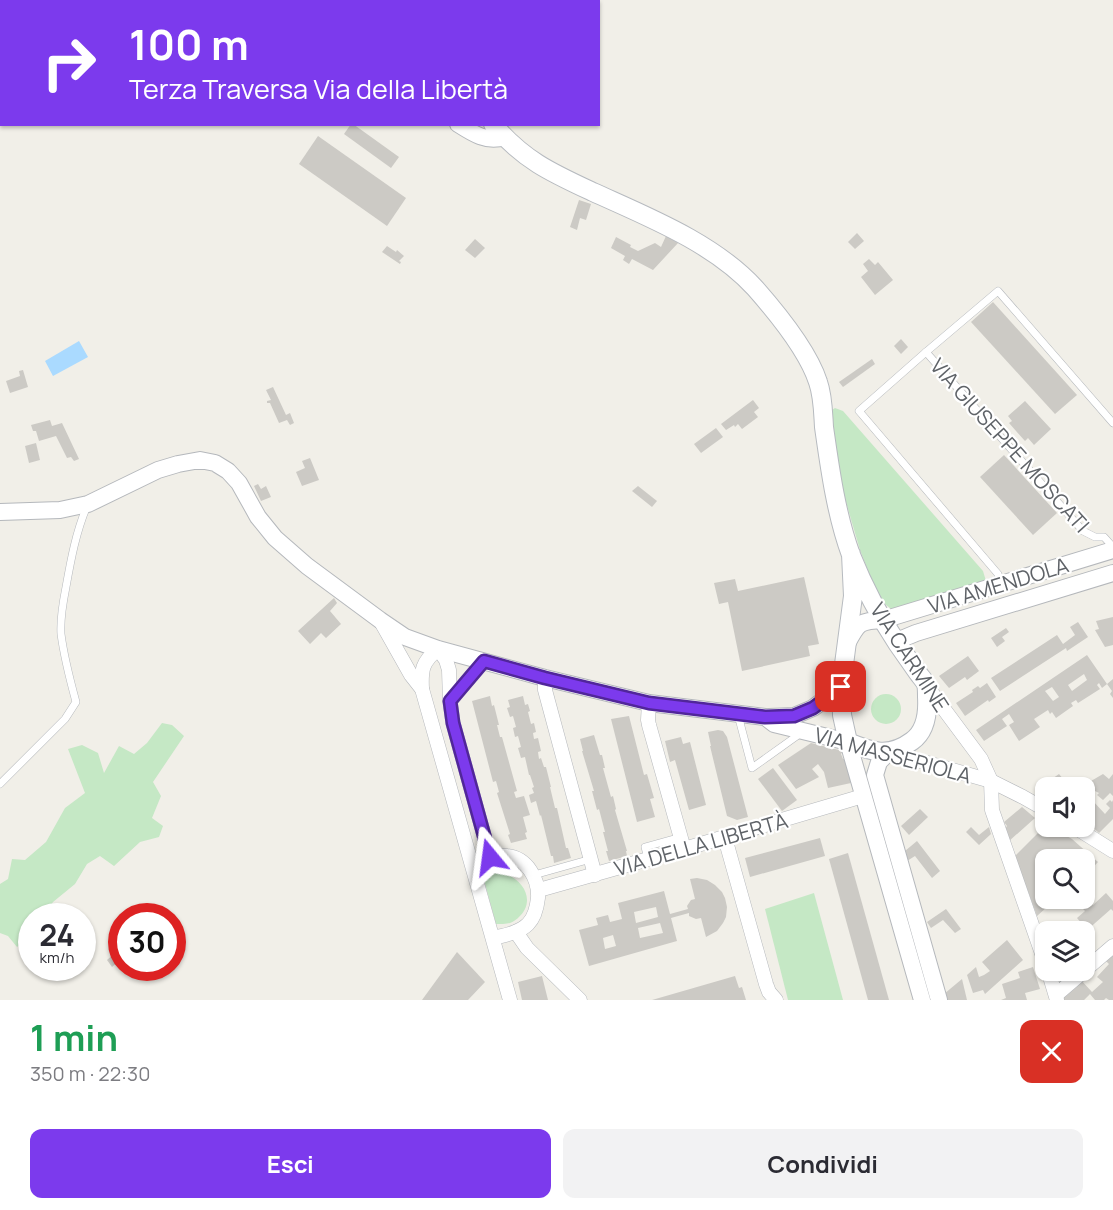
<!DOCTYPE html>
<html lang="it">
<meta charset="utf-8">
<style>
body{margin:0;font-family:Manrope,sans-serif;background:#f2f2f3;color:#2b2b33;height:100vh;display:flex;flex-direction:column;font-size:22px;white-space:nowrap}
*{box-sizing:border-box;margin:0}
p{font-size:20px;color:#7c7c81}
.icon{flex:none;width:33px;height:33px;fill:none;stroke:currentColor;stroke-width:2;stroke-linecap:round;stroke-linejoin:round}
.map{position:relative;height:1000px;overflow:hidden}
.details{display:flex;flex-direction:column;background:#fff;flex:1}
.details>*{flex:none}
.guide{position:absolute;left:0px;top:0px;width:600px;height:126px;box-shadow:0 2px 4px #0004;background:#7c3aed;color:#fff;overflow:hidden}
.buttons{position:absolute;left:1035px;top:777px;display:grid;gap:12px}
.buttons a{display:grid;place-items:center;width:60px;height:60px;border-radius:12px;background:#fff;box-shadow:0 2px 4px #0004;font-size:30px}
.speed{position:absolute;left:18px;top:903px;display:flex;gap:12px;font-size:30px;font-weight:700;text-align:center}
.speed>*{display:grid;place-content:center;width:78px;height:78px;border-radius:50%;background:#fff;box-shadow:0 2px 4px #0004;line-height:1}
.speed small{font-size:15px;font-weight:400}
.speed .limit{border:9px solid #d22;background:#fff;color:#111}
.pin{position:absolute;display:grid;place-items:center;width:51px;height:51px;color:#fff;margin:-26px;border-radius:12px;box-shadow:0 3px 9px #0006}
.me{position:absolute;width:66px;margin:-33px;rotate:344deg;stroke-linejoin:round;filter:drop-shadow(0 0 4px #0008)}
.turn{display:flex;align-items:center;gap:21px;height:126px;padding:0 30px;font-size:27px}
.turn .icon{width:78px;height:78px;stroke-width:2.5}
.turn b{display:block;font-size:42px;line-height:51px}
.round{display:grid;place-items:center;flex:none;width:63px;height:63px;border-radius:12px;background:#f2f2f3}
.head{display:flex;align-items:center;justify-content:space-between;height:102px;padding:0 30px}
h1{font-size:36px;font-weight:700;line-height:45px;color:#1e9e55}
.action{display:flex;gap:12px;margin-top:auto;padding:12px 30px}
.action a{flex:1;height:69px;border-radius:12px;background:#7c3aed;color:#fff;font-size:24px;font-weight:700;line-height:69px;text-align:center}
.action a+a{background:#f2f2f3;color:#2b2b33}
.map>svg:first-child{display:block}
.green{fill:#c5e8c5}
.water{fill:#aadaff}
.building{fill:#cccac5;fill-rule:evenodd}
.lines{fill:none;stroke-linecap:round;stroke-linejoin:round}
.service-casing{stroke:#b5b8bc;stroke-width:8}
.minor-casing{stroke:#b5b8bc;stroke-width:15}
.tertiary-casing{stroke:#b5b8bc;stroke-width:18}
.secondary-casing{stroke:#b6babf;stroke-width:20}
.service{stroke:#fff;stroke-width:7}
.minor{stroke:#fff;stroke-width:14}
.tertiary{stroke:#fff;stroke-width:16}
.secondary{stroke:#fff;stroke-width:18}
.route-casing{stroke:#51269a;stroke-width:15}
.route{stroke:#7c3aed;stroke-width:10}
.labels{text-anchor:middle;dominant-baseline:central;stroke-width:4.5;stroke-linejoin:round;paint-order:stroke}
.street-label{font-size:21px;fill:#5f6368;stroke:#fff}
</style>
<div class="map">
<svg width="1113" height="1000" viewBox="0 0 1113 1000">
<rect width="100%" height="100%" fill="#f1efe8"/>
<g class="green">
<path d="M 835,408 L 843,411 L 983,571 L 986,581 L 891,609 L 879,599 L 860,550 L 841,485 L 834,455 L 832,410 Z"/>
<circle cx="886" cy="709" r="15"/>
<path d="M 162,723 L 172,725 L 184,736 L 153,782 L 161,796 L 152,818 L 163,826 L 159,837 L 140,842 L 114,866 L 100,856 L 87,864 L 75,884 L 53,902 L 44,916 L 32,916 L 31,934 L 17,947 L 8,936 L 0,933 L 0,884 L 8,879 L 12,859 L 25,860 L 46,842 L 65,808 L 85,793 L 68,749 L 82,745 L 98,753 L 104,773 L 119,746 L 134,754 L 147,743 Z"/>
<path d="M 495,873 C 520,872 539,900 518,918 C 517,919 513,922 510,923 C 506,924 500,924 496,924 L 484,880 L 487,876 Z"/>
<path d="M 814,893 L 843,1000 L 788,1000 L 765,909 Z"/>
</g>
<path class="water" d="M 79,341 L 88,357 L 53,376 L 45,361 Z"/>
<g class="building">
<path d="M 351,124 L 353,124 L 399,157 L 391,168 L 344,134 Z"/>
<path d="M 318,136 L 406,198 L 387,226 L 299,164 Z"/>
<path d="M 579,200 L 591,204 L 586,220 L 580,218 L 577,230 L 570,227 Z"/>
<path d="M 857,233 L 864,241 L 855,249 L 848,242 Z"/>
<path d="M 666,236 L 678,243 L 653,270 L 632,259 L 629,264 L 623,260 L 625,256 L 611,248 L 616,237 L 631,245 L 630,247 L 638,251 L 655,243 L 661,247 Z"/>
<path d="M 475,239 L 485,248 L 475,258 L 465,250 Z"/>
<path d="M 387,246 L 396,252 L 397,250 L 404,256 L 399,261 L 401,262 L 400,264 L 382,252 Z"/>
<path d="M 869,259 L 875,265 L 878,262 L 893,280 L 875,295 L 861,277 L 868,271 L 863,264 Z"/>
<path d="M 993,302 L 1077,395 L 1055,414 L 971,322 Z"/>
<path d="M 901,339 L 908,347 L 901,354 L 894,346 Z"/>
<path d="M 872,359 L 875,364 L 843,387 L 839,382 Z"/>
<path d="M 23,370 L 28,387 L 10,393 L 6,381 L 20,376 L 19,371 Z"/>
<path d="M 273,387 L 286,415 L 290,413 L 294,423 L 290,425 L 287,420 L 279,423 L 270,403 L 267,403 L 267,401 L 271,400 L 266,390 Z"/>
<path d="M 753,400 L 759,408 L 754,412 L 758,417 L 742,429 L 738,424 L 735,427 L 734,425 L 726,430 L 721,424 Z"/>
<path d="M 1025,401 L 1051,429 L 1034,445 L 1028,438 L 1025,441 L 1009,423 L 1012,421 L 1008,416 Z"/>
<path d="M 50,420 L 52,426 L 62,423 L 79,459 L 74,461 L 71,457 L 67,458 L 56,436 L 39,441 L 36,431 L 33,431 L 31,425 Z"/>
<path d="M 716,428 L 723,437 L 701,453 L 694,444 Z"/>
<path d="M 36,443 L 40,460 L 29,463 L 25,446 Z"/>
<path d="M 1004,455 L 1057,513 L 1033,535 L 980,477 Z"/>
<path d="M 310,458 L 319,480 L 302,486 L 296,472 L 305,468 L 302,461 Z"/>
<path d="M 258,484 L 261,489 L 266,486 L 271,497 L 261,501 L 254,486 Z"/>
<path d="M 638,486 L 657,501 L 652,507 L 632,491 Z"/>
<path d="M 804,577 L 819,644 L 808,646 L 810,656 L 742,671 L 728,602 L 719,604 L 714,583 L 735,579 L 738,591 Z"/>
<path d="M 334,598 L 337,603 L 330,611 L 341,624 L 326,638 L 321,633 L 310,644 L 298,631 Z"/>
<path d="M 1113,617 L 1113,645 L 1105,647 L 1095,630 L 1099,629 L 1096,621 Z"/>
<path d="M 1078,622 L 1088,637 L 1067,651 L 1066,648 L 1000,691 L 991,678 L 1057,635 L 1063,644 L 1075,635 L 1070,627 Z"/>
<path d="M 1006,628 L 1009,632 L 1002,637 L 1005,641 L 997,647 L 991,638 Z"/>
<path d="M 1087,655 L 1107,684 L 1113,679 L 1113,698 L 1110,694 L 1112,691 L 1107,684 L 1102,688 L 1099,683 L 1097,685 L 1100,689 L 1078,703 L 1076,700 L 1071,703 L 1073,706 L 1056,718 L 1052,712 L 1050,714 L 1048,710 L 1034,719 L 1040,727 L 1019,741 L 1009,725 L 1014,722 L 1009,714 L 1002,719 L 1007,726 L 984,741 L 976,730 ZM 1084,674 L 1087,680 L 1072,691 L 1068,685 ZM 1052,687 L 1059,697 L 1053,701 L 1045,691 Z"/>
<path d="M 968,656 L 979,671 L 967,680 L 965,677 L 949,688 L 939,676 Z"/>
<path d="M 987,683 L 996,697 L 989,702 L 988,700 L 965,716 L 956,703 L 973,692 L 972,690 L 978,686 L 980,688 Z"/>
<path d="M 490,696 L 492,706 L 494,705 L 499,725 L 497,725 L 500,737 L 502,737 L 517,791 L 514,792 L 516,798 L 524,796 L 530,815 L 523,817 L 527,832 L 525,833 L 527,839 L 511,843 L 508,835 L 510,834 L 497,793 L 499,792 L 496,781 L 493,782 L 472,701 Z"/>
<path d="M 523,696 L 525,705 L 528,704 L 530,711 L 528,712 L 531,724 L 534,723 L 536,732 L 533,733 L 534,739 L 538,738 L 541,751 L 538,752 L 539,759 L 541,758 L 544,767 L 546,767 L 551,787 L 550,787 L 555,808 L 557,808 L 566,848 L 568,848 L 571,858 L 554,863 L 553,856 L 551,856 L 541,815 L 540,816 L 536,801 L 531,803 L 529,795 L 534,793 L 532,788 L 534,787 L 530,775 L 529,775 L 525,757 L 521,758 L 518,748 L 521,747 L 518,736 L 515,737 L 513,728 L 516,727 L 513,716 L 510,717 L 507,708 L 510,707 L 508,700 Z"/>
<path d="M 629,716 L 644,775 L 647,774 L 654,798 L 650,799 L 655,817 L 637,822 L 611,719 Z"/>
<path d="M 718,730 L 723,731 L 727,737 L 748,817 L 737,820 L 727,816 L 710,746 L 711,746 L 708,732 Z"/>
<path d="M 594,735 L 600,755 L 602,755 L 605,768 L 603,768 L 611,797 L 613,796 L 616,809 L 615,810 L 627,851 L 626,851 L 627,856 L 609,861 L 606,851 L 608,851 L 603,832 L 605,832 L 599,809 L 597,810 L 592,791 L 594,791 L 582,751 L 583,751 L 580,739 Z"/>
<path d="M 681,737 L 683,744 L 690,742 L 706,805 L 689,810 L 675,760 L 670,762 L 665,741 Z"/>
<path d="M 811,743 L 843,751 L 841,754 L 843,759 L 845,759 L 851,783 L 828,788 L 824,772 L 818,764 L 812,769 L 819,777 L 796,789 L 778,765 Z"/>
<path d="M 773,768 L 797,800 L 782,811 L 758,779 Z"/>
<path d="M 1059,774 L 1064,780 L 1059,788 L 1046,788 L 1046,794 L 1037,789 Z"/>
<path d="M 1103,774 L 1109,779 L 1113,774 L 1113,796 L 1110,793 L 1103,800 L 1097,795 L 1099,793 L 1095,791 L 1088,800 L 1091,802 L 1092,800 L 1105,814 L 1110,808 L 1106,804 L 1110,800 L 1112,802 L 1113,800 L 1113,819 L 1099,833 L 1087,822 L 1084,825 L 1084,788 L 1079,788 Z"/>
<path d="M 1022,807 L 1035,818 L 1008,842 L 1004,830 L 1007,826 L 1004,822 Z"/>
<path d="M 920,809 L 928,817 L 909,835 L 901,826 Z"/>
<path d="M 1045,826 L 1049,826 L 1072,839 L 1098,862 L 1084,877 L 1084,860 L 1060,860 L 1063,856 L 1056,849 L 1046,860 L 1046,865 L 1038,873 L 1044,880 L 1038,886 L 1041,889 L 1039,891 L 1046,898 L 1057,898 L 1037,916 L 1015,856 Z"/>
<path d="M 971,827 L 979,835 L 989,827 L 991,834 L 979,845 L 966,832 Z"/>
<path d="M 820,838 L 825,856 L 750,877 L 745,858 Z"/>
<path d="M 917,841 L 940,871 L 932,878 L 915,856 L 907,861 L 905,851 Z"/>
<path d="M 848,853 L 889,1000 L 868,1000 L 829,859 Z"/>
<path d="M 697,878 L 707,880 L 715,885 L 722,892 L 725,898 L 727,907 L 726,917 L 723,923 L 717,931 L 706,937 L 701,918 L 696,919 L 689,916 L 689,913 L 671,918 L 677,941 L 589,966 L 579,930 L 598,925 L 596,918 L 608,915 L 610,922 L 622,919 L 618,903 L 664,891 L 670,914 L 688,909 L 687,906 L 691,900 L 695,899 L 690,879 ZM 656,907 L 658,917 L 636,923 L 634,912 ZM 660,923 L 663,933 L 640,938 L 638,928 ZM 613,935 L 616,946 L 605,949 L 603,938 Z"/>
<path d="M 1106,893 L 1113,901 L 1113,911 L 1111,909 L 1086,931 L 1093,938 L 1084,945 L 1084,932 L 1075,932 L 1083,925 L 1077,918 L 1085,911 L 1083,909 L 1090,902 L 1093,905 Z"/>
<path d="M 946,909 L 961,929 L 955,933 L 943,920 L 931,928 L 927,922 Z"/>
<path d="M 1007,940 L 1023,960 L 985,994 L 983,990 L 973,993 L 967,975 L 976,967 L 979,977 L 984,975 L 990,971 L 982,962 Z"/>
<path d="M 457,952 L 485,982 L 468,1000 L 422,1000 Z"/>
<path d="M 1113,952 L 1113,1000 L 1109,1000 L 1106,998 L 1104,1000 L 1095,1000 L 1090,994 L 1084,1000 L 1064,1000 L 1062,994 L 1080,979 L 1092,992 L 1103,982 L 1097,977 L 1109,964 L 1104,959 Z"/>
<path d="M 115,953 L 121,959 L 112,967 L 107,960 Z"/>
<path d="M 1033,967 L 1040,989 L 1025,993 L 1027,1000 L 1001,1000 L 1006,998 L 1002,984 L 1020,978 L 1018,972 Z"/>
<path d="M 542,976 L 548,1000 L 522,1000 L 518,982 Z"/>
<path d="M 735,976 L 739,988 L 742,987 L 746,1000 L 652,1000 Z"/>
<path d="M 962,979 L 967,1000 L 946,1000 L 944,994 Z"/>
</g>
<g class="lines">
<g class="service-casing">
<g id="service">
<path d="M 926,352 L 859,411 L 998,574 L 1001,582"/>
<path d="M 1113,423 L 998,291 L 926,352 L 1083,531 L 1095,537 L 1104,537 L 1113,547"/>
<path d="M 738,715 L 752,768 L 801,733"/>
<path d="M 0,784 L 65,719 L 76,702 C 70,680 64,657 61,634 C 60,619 63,602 66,587 C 71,559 76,532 87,506"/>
<path d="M 648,859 L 645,847 L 681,837"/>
<path d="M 534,875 L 591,859"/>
</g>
</g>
<g class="minor-casing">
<g id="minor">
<path d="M 380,620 L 411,675 L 422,689 L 510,1000"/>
<path d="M 545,678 L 545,690 L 595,875"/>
<path d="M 926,685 L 981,759 L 991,781 L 992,810 L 1046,965"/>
<path d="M 422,689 C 421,670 422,662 438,649 L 446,660 L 449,670 L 450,701 L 453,723 L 490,857"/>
<path d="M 450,701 L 484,661"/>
<path d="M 649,703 L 648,720 L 649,725 L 684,849"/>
<path d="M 889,752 L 991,781 L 1023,797 L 1046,810"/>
<path d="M 1073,826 L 1113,851"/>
<path d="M 725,838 L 766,984 L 769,992 L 776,1000"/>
<path d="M 483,859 C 491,857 499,855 507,856 C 527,858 539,879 538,898 C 537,907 535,917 528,924 C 519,933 505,935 493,938"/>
<path d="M 539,890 L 684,849 L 863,796"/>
<path d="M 516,932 L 527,948 L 580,1000"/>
<path d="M 1048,970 L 1057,1000"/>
<path d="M 1056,995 L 1113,946"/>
</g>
</g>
<g class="tertiary-casing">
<g id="tertiary">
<path d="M 285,0 L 287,2"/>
<path d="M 458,124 C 472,133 487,143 504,137"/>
<path d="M 0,512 L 60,510 L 88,504 L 158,470 L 178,464 L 200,460 L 215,463 L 228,471 L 239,483 L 258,517 L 275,538 L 307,566 L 380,620 L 405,637 L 438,649 L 545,678 L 649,703 L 765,717 L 774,724 L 848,742 L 922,1000"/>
<path d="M 897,643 L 904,638 L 916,633 L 1113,573"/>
<path d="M 847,644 C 858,623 859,621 883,620 L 1113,550"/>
<path d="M 769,717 L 794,716 L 813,708 L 841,687"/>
<path d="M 889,752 L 879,762 L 875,775 L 939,1000"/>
</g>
</g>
<g class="secondary-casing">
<g id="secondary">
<path d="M 427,0 L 428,2"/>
<path d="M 493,124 C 523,160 552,173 593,192 C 648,217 714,243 755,288 C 777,313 808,351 818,382 C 823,396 823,411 824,427 C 830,469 836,514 851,555 C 863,585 879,616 897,643 C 904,653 911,663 918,673 C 920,676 924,680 926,684 C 927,687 927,693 927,697 C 928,714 926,731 912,741 C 889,758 872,752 848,742 L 842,715 L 841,687 L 853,596 L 851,554"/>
</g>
</g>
<use href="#service" class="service"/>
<use href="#minor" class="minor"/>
<use href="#tertiary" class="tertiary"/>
<use href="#secondary" class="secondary"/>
</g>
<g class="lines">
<g class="route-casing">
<path id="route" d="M 490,857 L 453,723 L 450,701 L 484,661 L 545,678 L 649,703 L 765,717 L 794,716 L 813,708 L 841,687"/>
</g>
<use href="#route" class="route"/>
</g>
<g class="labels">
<g class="street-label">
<text transform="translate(1010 445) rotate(48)">VIA GIUSEPPE MOSCATI</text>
<text transform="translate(998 585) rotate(-17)">VIA AMENDOLA</text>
<text transform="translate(910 657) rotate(57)">VIA CARMINE</text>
<text transform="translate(893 755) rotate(15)">VIA MASSERIOLA</text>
<text transform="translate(701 844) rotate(-16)">VIA DELLA LIBERTÀ</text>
</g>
</g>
</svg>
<div class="buttons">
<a><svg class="icon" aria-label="sound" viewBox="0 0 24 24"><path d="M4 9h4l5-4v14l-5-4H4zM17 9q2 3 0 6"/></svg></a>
<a><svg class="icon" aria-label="search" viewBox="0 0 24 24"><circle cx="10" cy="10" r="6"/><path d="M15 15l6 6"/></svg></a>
<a><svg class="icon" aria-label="layers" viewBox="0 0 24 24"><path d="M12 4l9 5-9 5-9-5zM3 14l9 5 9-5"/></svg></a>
</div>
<div class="speed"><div>24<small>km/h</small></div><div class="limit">30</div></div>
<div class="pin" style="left:841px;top:687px;background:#d93025"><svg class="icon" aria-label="arrive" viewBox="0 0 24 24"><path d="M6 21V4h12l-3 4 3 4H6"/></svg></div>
<svg class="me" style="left:490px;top:857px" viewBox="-20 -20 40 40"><path d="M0-17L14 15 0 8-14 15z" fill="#7c3aed" stroke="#fff" stroke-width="4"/></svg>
<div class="guide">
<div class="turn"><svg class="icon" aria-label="right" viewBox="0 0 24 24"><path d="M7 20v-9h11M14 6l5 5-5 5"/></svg><div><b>100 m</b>Terza Traversa Via della Libertà</div></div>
</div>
</div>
<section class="details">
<div class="head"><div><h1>1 min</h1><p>350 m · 22:30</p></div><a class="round" style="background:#d93025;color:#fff"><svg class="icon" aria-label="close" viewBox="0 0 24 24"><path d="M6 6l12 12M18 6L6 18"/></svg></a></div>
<div class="action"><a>Esci</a><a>Condividi</a></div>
</section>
